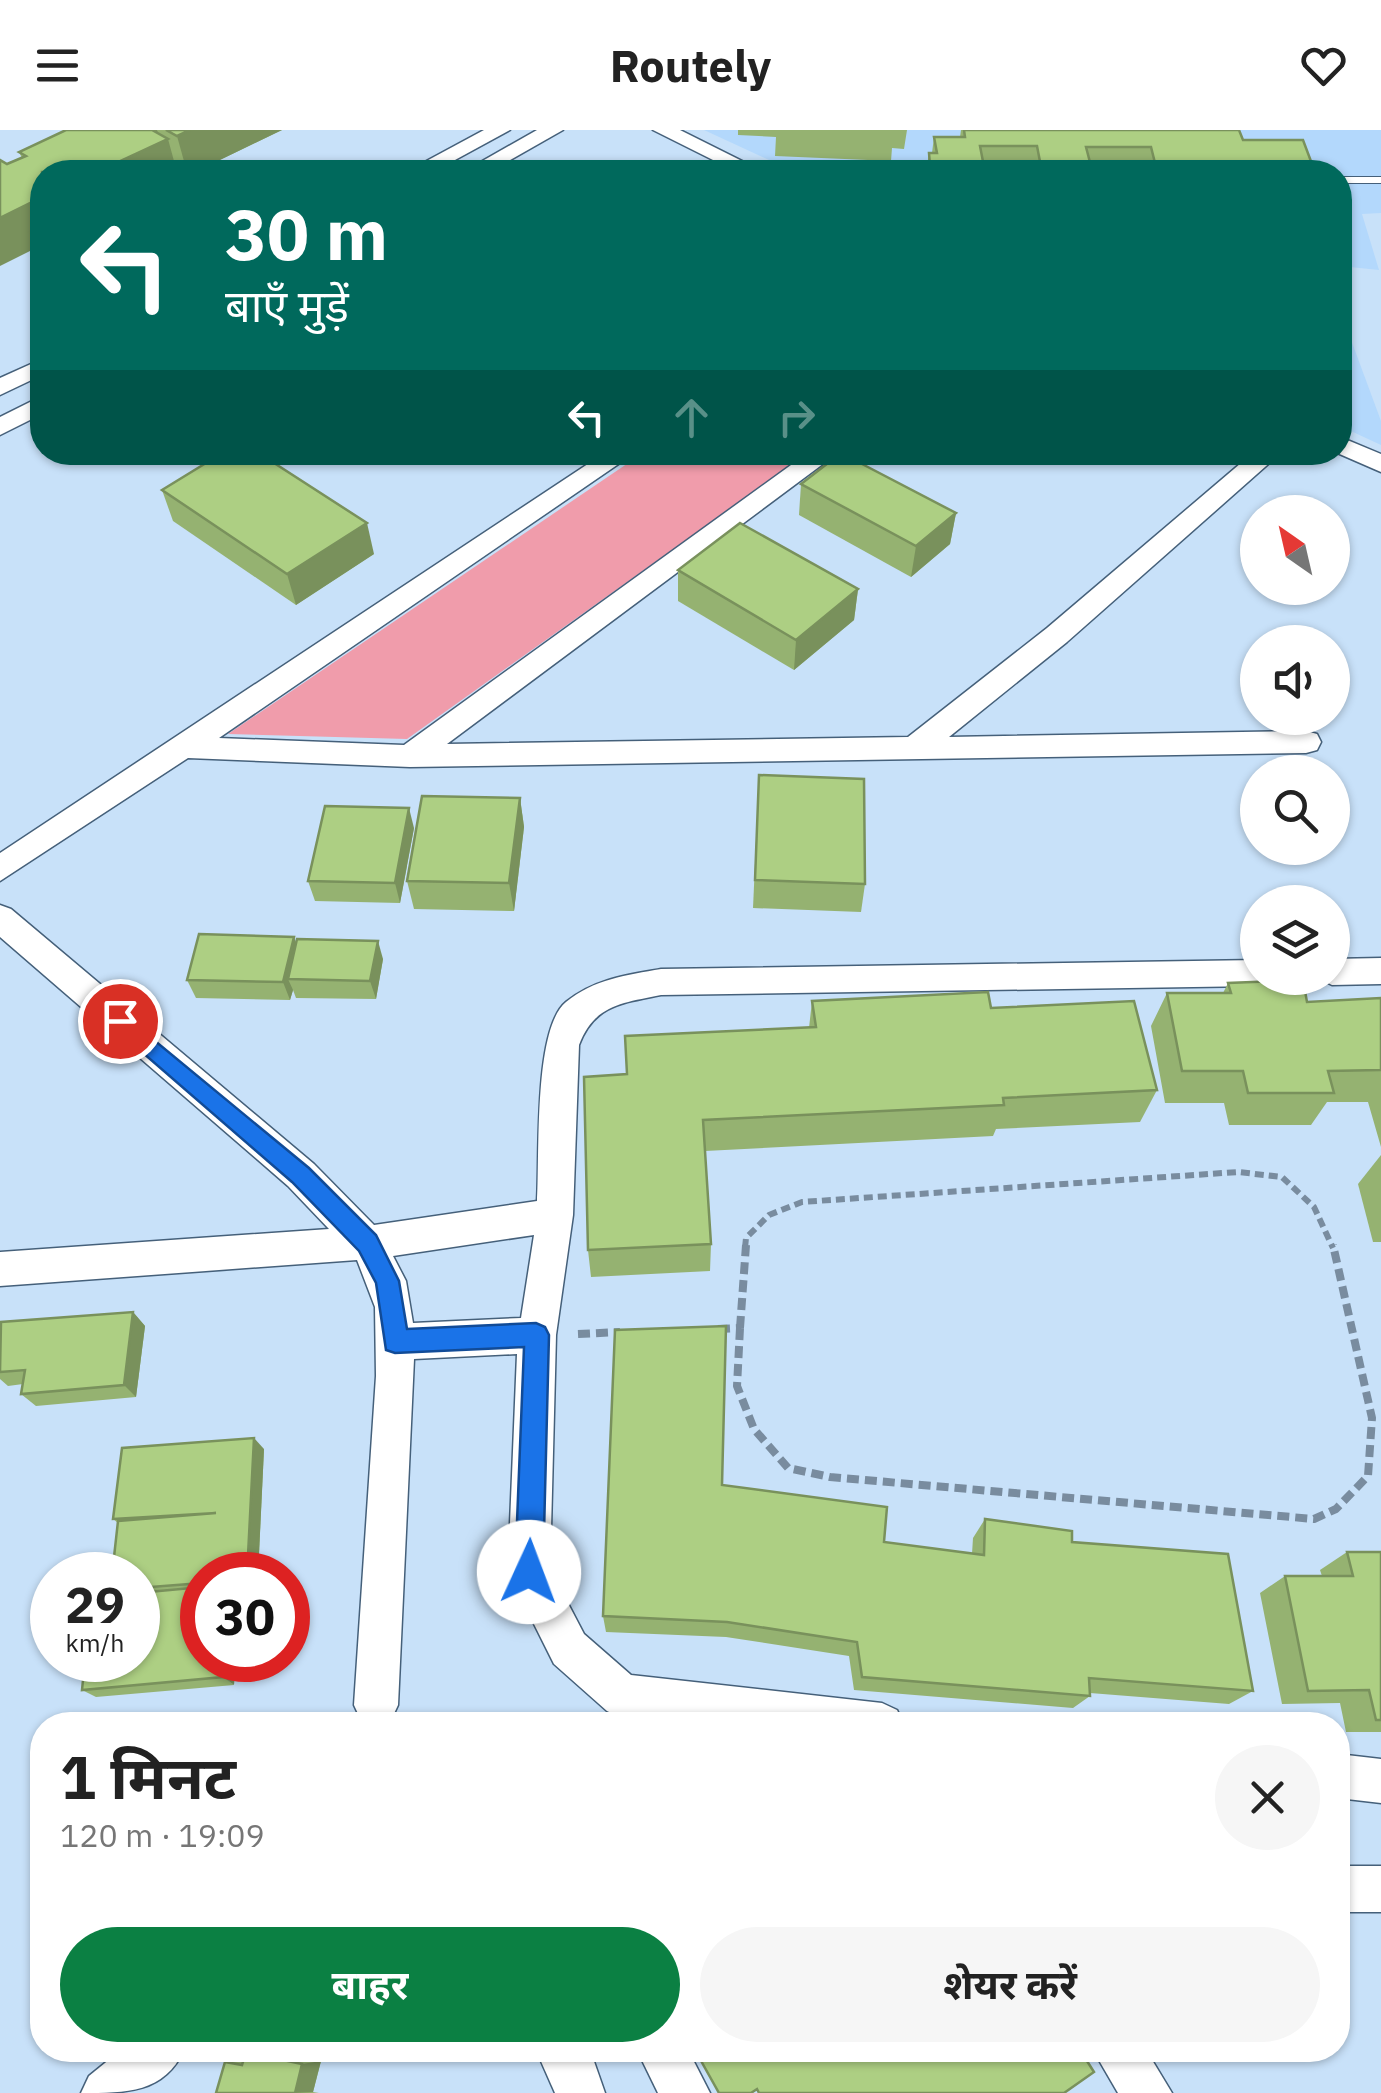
<!DOCTYPE html>
<html lang="hi">
<meta charset="utf-8">
<style>
body{margin:0;font-family:"IBM Plex Sans","Noto Sans Devanagari",sans-serif;background:#f6f6f6;color:#222;height:100vh;display:flex;flex-direction:column;font-size:38px;white-space:nowrap}
*{box-sizing:border-box;margin:0}
p{font-size:32px;color:#767676}
.icon{flex:none;width:55px;height:55px;fill:none;stroke:currentColor;stroke-width:2;stroke-linecap:round;stroke-linejoin:round}
.map{position:relative;flex:1;overflow:hidden}
.details{position:absolute;left:30px;top:1582px;width:1320px;height:350px;display:flex;flex-direction:column;background:#fff;border-radius:40px;box-shadow:0 2px 8px #0004}
.details>*{flex:none}
.top-card{position:absolute;left:30px;top:30px;width:1322px;height:305px;border-radius:40px;box-shadow:0 2px 8px #0004;background:#00695c;color:#fff;overflow:hidden}
.needle{width:65px;rotate:326deg}
.fabs{position:absolute;left:1240px;top:365px;display:grid;gap:20px}
.fabs a{display:grid;place-items:center;width:110px;height:110px;border-radius:50%;background:#fff;box-shadow:0 2px 8px #0004;font-size:50px}
.speed{position:absolute;left:30px;top:1422px;display:flex;gap:20px;font-size:50px;font-weight:700;text-align:center}
.speed>*{display:grid;place-content:center;width:130px;height:130px;border-radius:50%;background:#fff;box-shadow:0 2px 8px #0004;line-height:1}
.speed small{font-size:25px;font-weight:400}
.speed .limit{border:15px solid #d22;background:#fff;color:#111}
.pin{position:absolute;display:grid;place-items:center;width:85px;height:85px;color:#fff;margin:-42px;border:5px solid #fff;border-radius:50%;box-shadow:0 2px 10px #0007}
.me{position:absolute;width:110px;margin:-55px;rotate:2deg;stroke-linejoin:round;filter:drop-shadow(0 0 8px #0008)}
.turn{display:flex;align-items:center;gap:35px;height:210px;padding:0 30px;font-size:45px}
.turn .icon{width:130px;height:130px;stroke-width:2.5}
.turn b{display:block;font-size:70px;line-height:85px}
.lanes{display:flex;align-items:center;height:95px;padding:0 30px;background:#0003;justify-content:center;gap:50px;direction:ltr}
.lanes .off{opacity:.35}
.round{display:grid;place-items:center;flex:none;width:105px;height:105px;border-radius:52px;background:#f6f6f6}
.summary{display:flex;align-items:center;justify-content:space-between;height:170px;padding:0 30px}
h1{font-size:60px;font-weight:700;line-height:75px}
.action{display:flex;gap:20px;margin-top:auto;padding:20px 30px}
.action a{flex:1;height:115px;border-radius:60px;background:#0b8043;color:#fff;font-size:40px;font-weight:700;line-height:115px;text-align:center}
.action a+a{background:#f6f6f6;color:#222}
header{display:flex;justify-content:space-between;align-items:center;height:130px;padding:0 30px;background:#fff;font-size:45px;font-weight:700}
.map>svg:first-child{display:block}
.built{fill:#b3d8fc}
.green{fill:#f09cab}
.lines{fill:none;stroke-linecap:round;stroke-linejoin:round}
.service-casing{stroke:#45607a;stroke-width:2}
.minor-casing{stroke:#45607a;stroke-width:3}
.path-far1{stroke:#798c9f;stroke-width:6;stroke-dasharray:9 5;stroke-linecap:butt}
.path{stroke:#798c9f;stroke-width:8;stroke-dasharray:12 6;stroke-linecap:butt}
.service{fill:#fff;fill-rule:evenodd}
.minor{fill:#fff;fill-rule:evenodd}
.wall{fill:#95b271}
.shaded-wall{fill:#79915c}
.building{fill:#adcf83;stroke:#79915c;stroke-width:2.5;fill-rule:evenodd}
.route{fill:#1a73e8;stroke:#114b97;stroke-width:2.5}
</style>
<header><svg class="icon" aria-label="menu" viewBox="0 0 24 24"><path d="M4 6h16M4 12h16M4 18h16"/></svg>Routely<svg class="icon" aria-label="heart" viewBox="0 0 24 24"><path d="M12 20l-8-8c-3-5 5-10 8-4 3-6 11-1 8 4z"/></svg></header>
<div class="map">
<svg width="1381" height="1963" viewBox="0 0 1381 1963">
<rect width="100%" height="100%" fill="#c8e1f9"/>
<g class="built">
<path d="M 704,0 L 1381,0 L 1381,83 L 1362,84 L 1379,140 L 1340,136 L 1340,42 L 795,42 Z"/>
<path d="M 1340,180 L 1381,291 L 1381,315 L 1340,296 Z"/>
</g>
<path class="green" d="M 643,323 L 808,323 L 407,609 L 228,604 Z"/>
<g class="lines">
<g class="service-casing">
<rect id="service" x="1340" y="47" width="41" height="6"/>
</g>
<g class="minor-casing">
<g id="minor">
<path d="M 484,0 L 510,0 L 433,42 L 406,42 Z"/>
<path d="M 537,0 L 563,0 L 489,42 L 463,42 Z"/>
<path d="M 653,0 L 680,0 L 764,42 L 737,42 Z"/>
<path d="M 42,229 L 42,245 L 0,265 L 0,248 Z"/>
<path d="M 42,266 L 42,284 L 0,305 L 0,287 Z"/>
<path d="M 1340,307 L 1381,324 L 1381,342 L 1335,322 L 1340,322 Z"/>
<path d="M 606,322 L 636,322 L 219,608 L 404,615 L 809,322 L 839,322 L 447,614 L 908,607 L 1047,498 L 1254,322 L 1282,322 L 1067,512 L 949,607 L 1306,601 L 1317,604 L 1321,612 L 1317,620 L 1306,623 L 410,637 L 188,628 L 0,751 L 0,723 Z"/>
<path d="M 0,775 L 11,779 L 314,1034 L 374,1095 L 537,1071 C 540,1028 533,899 566,872 C 594,849 627,845 661,839 L 1258,830 L 1258,848 L 1272,848 L 1258,856 L 661,865 C 622,873 594,875 579,915 L 573,1085 L 556,1205 L 550,1439 L 584,1504 L 631,1545 L 882,1573 L 897,1580 L 904,1595 L 687,1595 L 622,1588 L 607,1581 L 554,1534 L 508,1442 L 517,1224 L 414,1229 L 398,1575 L 391,1590 L 380,1595 L 361,1590 L 354,1575 L 376,1246 L 375,1177 L 357,1130 L 0,1156 L 0,1122 L 329,1099 L 288,1056 L 0,807 ZM 534,1105 L 521,1188 L 413,1193 L 406,1151 L 393,1126 Z"/>
<path d="M 1381,828 L 1381,854 L 1332,855 L 1318,848 L 1332,848 L 1332,829 Z"/>
<path d="M 1338,1624 L 1381,1629 L 1381,1673 L 1338,1668 Z"/>
<rect x="1338" y="1736" width="43" height="46"/>
<path d="M 121,1920 L 184,1920 C 164,1963 127,1963 81,1963 L 89,1946 Z"/>
<path d="M 536,1920 L 590,1920 L 605,1963 L 555,1963 Z"/>
<path d="M 637,1920 L 688,1920 L 710,1963 L 658,1963 Z"/>
<path d="M 1093,1920 L 1146,1920 L 1172,1963 L 1118,1963 Z"/>
</g>
</g>
<path class="path-far1" d="M 745,1118 L 746,1108 L 769,1085 L 802,1072 L 1238,1042 L 1282,1047 L 1314,1077 L 1333,1118"/>
<g class="path">
<path d="M 740,1198 L 737,1256 L 754,1299 L 788,1338 L 830,1347 L 1314,1389 L 1336,1379 L 1368,1346 L 1372,1288 L 1333,1115"/>
<path d="M 740,1198 L 746,1115"/>
<path d="M 718,1199 L 740,1198"/>
<path d="M 578,1204 L 620,1202"/>
</g>
<use href="#service" class="service"/>
<use href="#minor" class="minor"/>
</g>
<g class="wall">
<path d="M 66,0 L 282,0 L 195,42 L 182,42 L 177,40 L 177,42 L 42,42 L 42,133 L 0,30 L 7,34 L 22,28 L 19,22 Z"/>
<path d="M 738,0 L 907,0 L 904,19 L 892,18 L 891,31 L 775,26 L 776,7 L 738,5 Z"/>
<path d="M 961,0 L 1239,0 L 1243,10 L 1315,42 L 926,42 L 929,23 L 932,23 L 934,7 L 960,7 Z"/>
<path d="M 801,354 L 956,383 L 950,414 L 911,447 L 799,385 Z"/>
<path d="M 162,360 L 374,424 L 296,475 L 173,391 Z"/>
<path d="M 678,440 L 858,459 L 854,490 L 794,540 L 678,471 Z"/>
<path d="M 759,645 L 865,754 L 861,782 L 753,778 Z"/>
<path d="M 520,668 L 524,697 L 514,781 L 414,779 L 407,751 Z"/>
<path d="M 414,698 L 400,773 L 315,771 L 308,751 Z"/>
<path d="M 296,813 L 383,829 L 376,869 L 296,868 L 293,860 L 290,870 L 196,868 L 187,850 Z"/>
<path d="M 1228,853 L 1307,872 L 1381,868 L 1381,1017 L 1368,972 L 1327,972 L 1311,995 L 1229,995 L 1224,973 L 1165,973 L 1151,896 L 1167,863 L 1223,863 Z"/>
<path d="M 812,871 L 991,878 L 1157,960 L 1140,992 L 996,999 L 993,1006 L 705,1021 L 711,1114 L 710,1141 L 591,1147 L 588,1120 L 627,944 L 809,898 Z"/>
<path d="M 1381,1025 L 1381,1112 L 1373,1112 L 1358,1054 Z"/>
<path d="M 133,1182 L 145,1196 L 136,1267 L 36,1276 L 21,1264 L 23,1254 L 8,1256 L 0,1249 L 0,1199 Z"/>
<path d="M 264,1319 L 258,1445 L 202,1445 L 202,1530 L 234,1555 L 96,1567 L 82,1560 L 138,1530 L 138,1445 L 118,1393 L 113,1389 Z"/>
<path d="M 722,1355 L 884,1412 L 972,1424 L 973,1408 L 985,1389 L 1072,1412 L 1253,1561 L 1229,1574 L 1090,1563 L 1090,1566 L 1073,1578 L 854,1560 L 849,1526 L 726,1507 L 606,1502 L 603,1486 Z"/>
<path d="M 1347,1422 L 1381,1422 L 1381,1602 L 1346,1602 L 1340,1573 L 1282,1574 L 1260,1463 L 1285,1446 L 1322,1446 L 1320,1440 Z"/>
<path d="M 261,1920 L 304,1920 L 303,1927 L 321,1931 L 313,1962 L 319,1963 L 216,1963 L 225,1932 L 244,1929 L 246,1922 Z"/>
</g>
<g class="shaded-wall">
<path d="M 149,0 L 157,0 L 161,12 L 168,9 L 177,42 L 97,42 Z"/>
<path d="M 190,0 L 282,0 L 195,42 L 187,42 L 177,6 Z"/>
<path d="M 42,67 L 42,109 L 30,102 L 36,118 L 0,136 L 0,88 Z"/>
<path d="M 956,383 L 950,414 L 911,447 L 916,416 Z"/>
<path d="M 367,393 L 374,424 L 296,475 L 287,444 Z"/>
<path d="M 858,459 L 854,490 L 794,540 L 796,510 Z"/>
<path d="M 520,668 L 524,697 L 514,781 L 509,753 Z"/>
<path d="M 409,678 L 414,698 L 400,773 L 395,753 Z"/>
<path d="M 294,807 L 301,826 L 288,849 L 293,860 L 290,870 L 283,852 Z"/>
<path d="M 378,811 L 383,829 L 376,869 L 370,851 Z"/>
<path d="M 133,1182 L 145,1196 L 136,1267 L 124,1255 Z"/>
<path d="M 254,1308 L 264,1319 L 258,1445 L 247,1445 Z"/>
<path d="M 224,1530 L 236,1530 L 234,1555 L 223,1547 Z"/>
<path d="M 286,1920 L 304,1920 L 303,1927 L 283,1930 Z"/>
<path d="M 321,1931 L 313,1962 L 295,1963 L 302,1934 Z"/>
</g>
<g class="building">
<path d="M 66,0 L 152,0 L 168,9 L 97,42 L 42,42 L 42,67 L 0,88 L 0,30 L 7,34 L 26,26 L 19,22 Z"/>
<path d="M 166,0 L 190,0 L 177,6 Z"/>
<path d="M 964,0 L 1239,0 L 1243,10 L 1303,10 L 1315,42 L 1042,42 L 1037,16 L 980,16 L 985,42 L 931,42 L 931,39 L 941,40 L 930,35 L 929,23 L 937,23 L 934,7 L 965,7 ZM 1086,17 L 1151,17 L 1156,37 L 1091,36 Z"/>
<path d="M 42,96 L 42,109 L 30,102 Z"/>
<path d="M 224,322 L 257,322 L 367,393 L 287,444 L 162,360 Z"/>
<path d="M 841,323 L 956,383 L 916,416 L 801,354 Z"/>
<path d="M 740,393 L 858,459 L 796,510 L 678,440 Z"/>
<path d="M 759,645 L 864,649 L 865,754 L 755,750 Z"/>
<path d="M 422,666 L 520,668 L 509,753 L 407,751 Z"/>
<path d="M 325,676 L 409,678 L 395,753 L 308,751 Z"/>
<path d="M 199,804 L 294,807 L 283,852 L 187,850 Z"/>
<path d="M 297,809 L 378,811 L 370,851 L 288,849 Z"/>
<path d="M 1303,850 L 1307,872 L 1381,868 L 1381,940 L 1328,941 L 1334,963 L 1248,963 L 1243,941 L 1182,941 L 1167,863 L 1231,863 L 1228,853 Z"/>
<path d="M 988,862 L 991,878 L 1134,871 L 1157,960 L 1003,968 L 1004,975 L 703,990 L 711,1114 L 588,1120 L 584,947 L 627,944 L 625,906 L 816,897 L 812,871 Z"/>
<path d="M 133,1182 L 124,1255 L 21,1264 L 25,1240 L 0,1242 L 1,1192 Z"/>
<path d="M 726,1196 L 722,1355 L 887,1377 L 884,1412 L 984,1425 L 985,1389 L 1072,1401 L 1072,1412 L 1228,1424 L 1253,1561 L 1089,1548 L 1090,1566 L 862,1547 L 857,1512 L 727,1492 L 603,1486 L 615,1200 Z"/>
<path d="M 254,1308 L 247,1445 L 202,1445 L 202,1453 L 138,1458 L 138,1445 L 112,1445 L 118,1391 L 216,1383 L 113,1389 L 122,1318 Z"/>
<path d="M 1347,1422 L 1381,1422 L 1381,1590 L 1376,1590 L 1369,1560 L 1308,1561 L 1285,1446 L 1353,1446 Z"/>
<path d="M 202,1457 L 202,1530 L 224,1530 L 223,1547 L 82,1560 L 85,1530 L 138,1530 L 138,1463 Z"/>
<path d="M 266,1920 L 286,1920 L 283,1930 L 302,1934 L 295,1963 L 216,1963 L 225,1932 L 242,1935 L 246,1922 L 264,1926 Z"/>
<path d="M 695,1920 L 1080,1920 L 1094,1942 L 1064,1963 L 759,1963 L 757,1959 L 751,1963 L 719,1963 Z"/>
</g>
<path class="route" d="M 120,882 L 309,1038 L 376,1105 L 399,1151 L 407,1199 L 536,1193 L 545,1197 L 549,1205 L 543,1442 L 539,1452 L 529,1456 L 519,1452 L 515,1442 L 524,1217 L 395,1223 L 386,1220 L 376,1153 L 359,1121 L 292,1052 L 113,897 L 113,885 Z"/>
</svg>
<div class="fabs">
<a><svg class="needle" viewBox="-14 -14 28 28"><path d="M0-13l5 13h-10z" fill="#e53935"/><path d="M0 13l5-13h-10z" fill="#767676"/></svg></a>
<a><svg class="icon" aria-label="sound" viewBox="0 0 24 24"><path d="M4 9h4l5-4v14l-5-4H4zM17 9q2 3 0 6"/></svg></a>
<a><svg class="icon" aria-label="search" viewBox="0 0 24 24"><circle cx="10" cy="10" r="6"/><path d="M15 15l6 6"/></svg></a>
<a><svg class="icon" aria-label="layers" viewBox="0 0 24 24"><path d="M12 4l9 5-9 5-9-5zM3 14l9 5 9-5"/></svg></a>
</div>
<div class="speed"><div>29<small>km/h</small></div><div class="limit">30</div></div>
<div class="pin" style="left:120px;top:891px;background:#d93025"><svg class="icon" aria-label="arrive" viewBox="0 0 24 24"><path d="M6 21V4h12l-3 4 3 4H6"/></svg></div>
<svg class="me" style="left:529px;top:1442px" viewBox="-20 -20 40 40"><circle r="19" fill="#fff"/><path d="M0-13L10 11 0 6-10 11z" fill="#1a73e8"/></svg>
<div class="top-card">
<div class="turn"><svg class="icon" aria-label="left" viewBox="0 0 24 24"><path d="M17 20v-9H6M10 6l-5 5 5 5"/></svg><div><b>30 m</b>बाएँ मुड़ें</div></div>
<div class="lanes"><svg class="icon" aria-label="left" viewBox="0 0 24 24"><path d="M17 20v-9H6M10 6l-5 5 5 5"/></svg><svg class="icon off" aria-label="ahead" viewBox="0 0 24 24"><path d="M12 20V5M6 11l6-6 6 6"/></svg><svg class="icon off" aria-label="right" viewBox="0 0 24 24"><path d="M7 20v-9h11M14 6l5 5-5 5"/></svg></div>
</div>
<section class="details">
<div class="summary"><div><h1>1 मिनट</h1><p>120 m · 19:09</p></div><a class="round"><svg class="icon" aria-label="close" viewBox="0 0 24 24"><path d="M6 6l12 12M18 6L6 18"/></svg></a></div>
<div class="action"><a>बाहर</a><a>शेयर करें</a></div>
</section>
</div>
